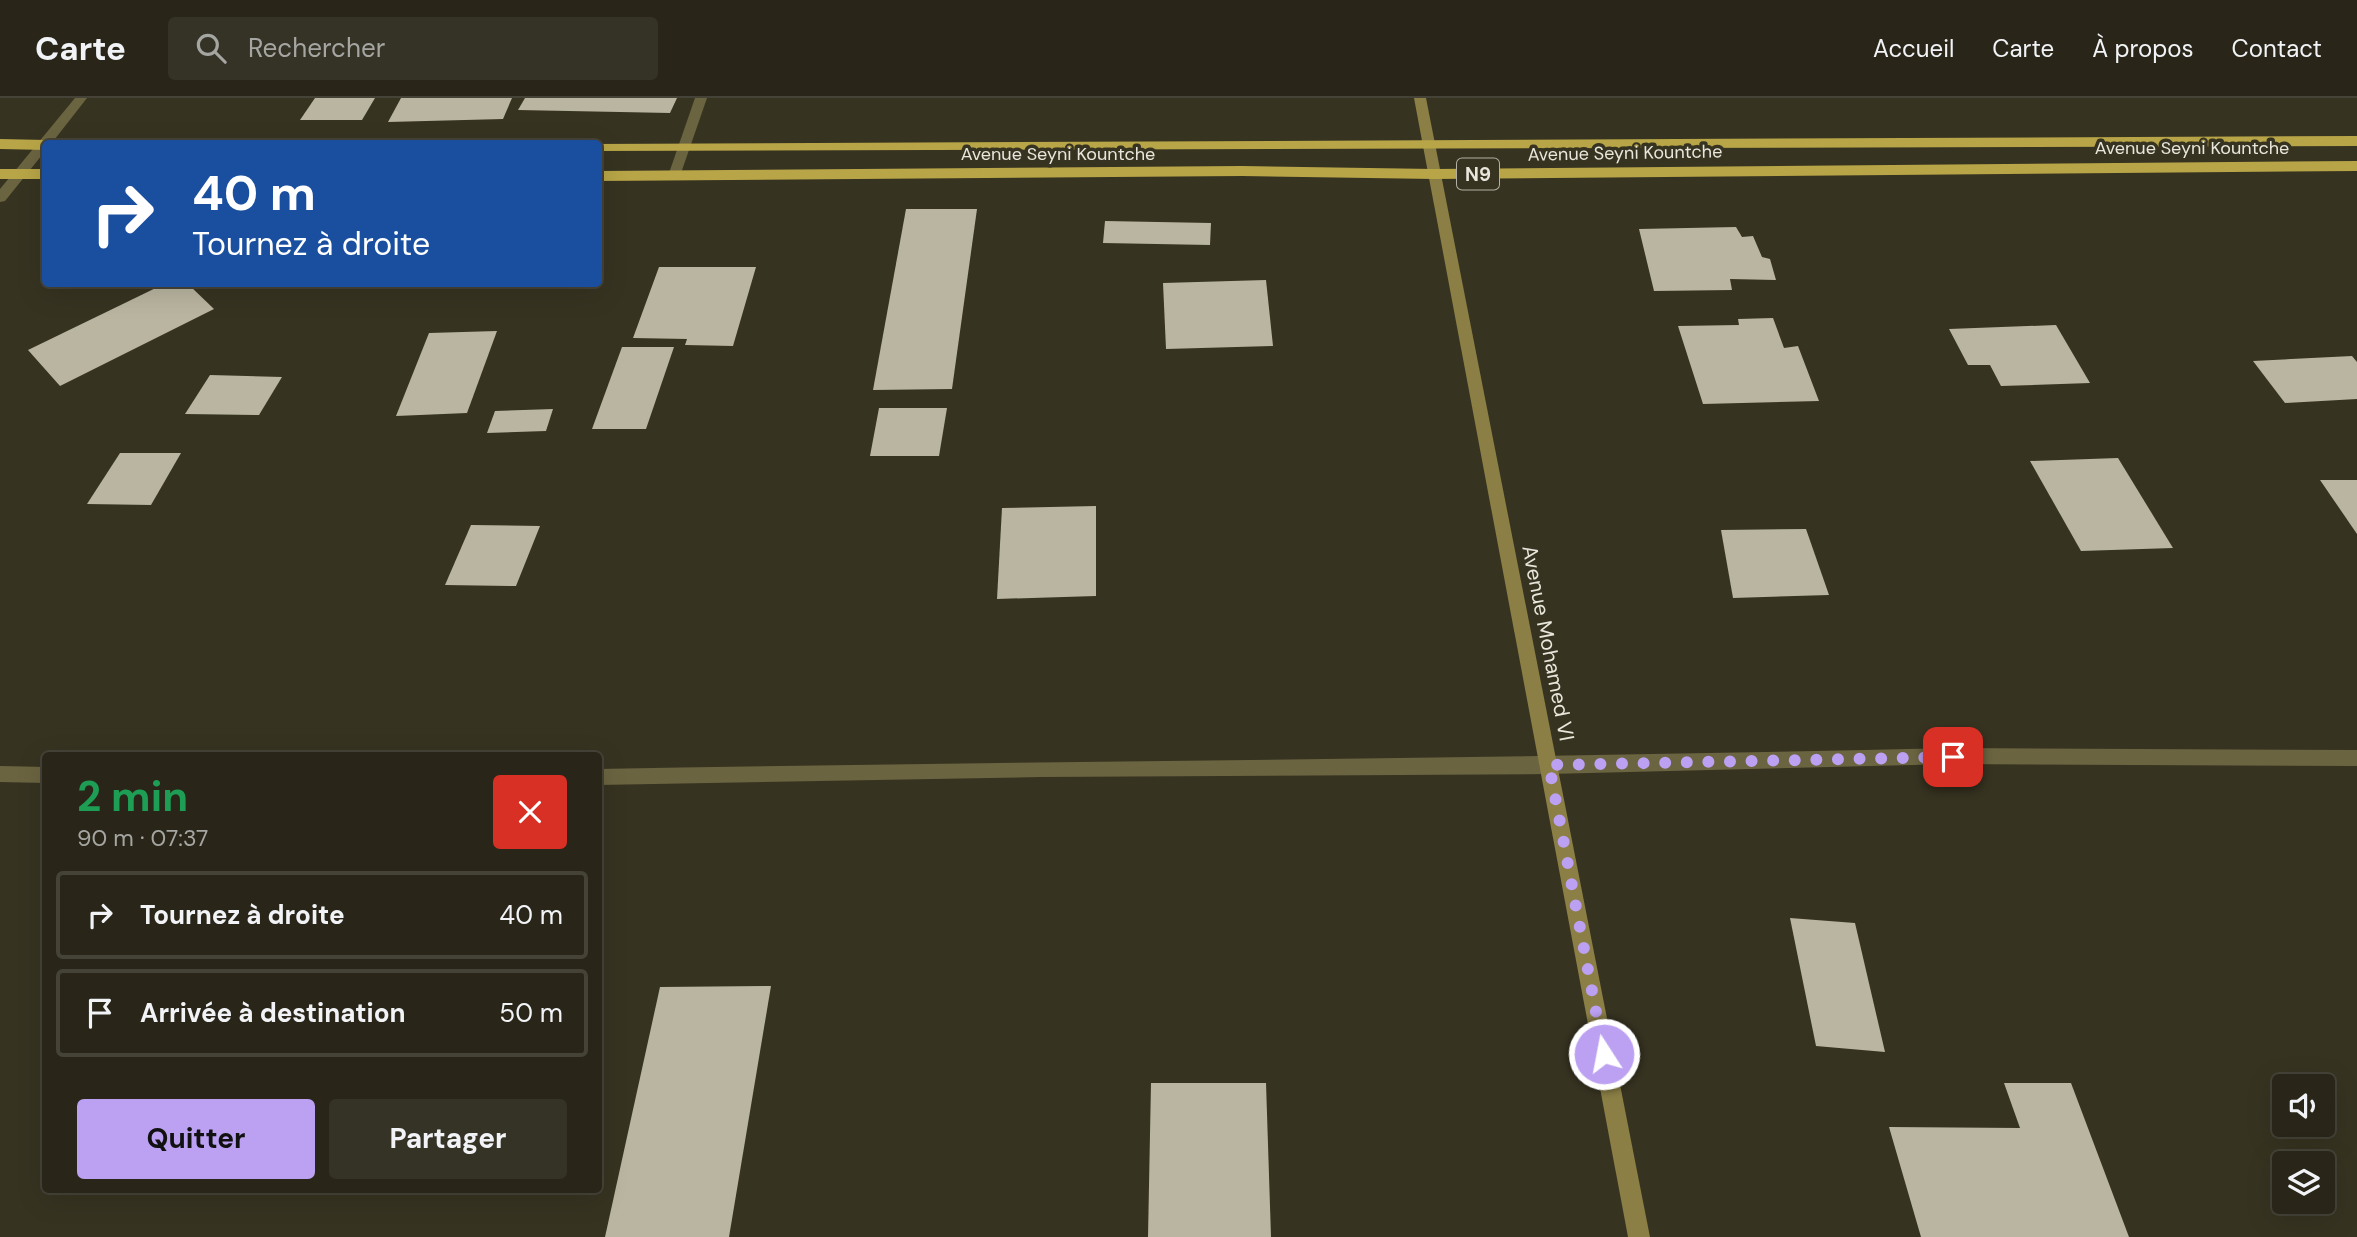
<!DOCTYPE html>
<html lang="fr">
<meta charset="utf-8">
<style>
body{margin:0;font-family:"DM Sans",sans-serif;background:#353226;color:#f1f3f6;height:100vh;display:flex;flex-direction:column;font-size:26px;white-space:nowrap}
*{box-sizing:border-box;margin:0}
p{font-size:23px;color:#a5a5a2}
.icon{flex:none;width:38px;height:38px;fill:none;stroke:currentColor;stroke-width:2;stroke-linecap:round;stroke-linejoin:round}
.map{position:relative;flex:1;overflow:hidden}
.side{position:absolute;left:42px;top:654px;width:560px;height:441px;display:flex;flex-direction:column;background:#292619;border-radius:7px;box-shadow:0 7px 28px #0002,0 0 0 2px #454338}
.side>*{flex:none}
.top-card{position:absolute;left:42px;top:42px;width:560px;height:147px;border-radius:7px;box-shadow:0 7px 28px #0002,0 0 0 2px #454338;background:#1a4fa0;color:#fff;overflow:hidden}
.controls{position:absolute;left:2272px;top:976px;display:grid;gap:14px}
.controls a{display:grid;place-items:center;width:63px;height:63px;border-radius:7px;background:#292619;box-shadow:0 7px 28px #0002,0 0 0 2px #454338;font-size:35px}
.pin{position:absolute;display:grid;place-items:center;width:60px;height:60px;color:#fff;margin:-30px;border-radius:14px;box-shadow:0 4px 10px #0006}
.me{position:absolute;width:77px;margin:-38px;rotate:349deg;stroke-linejoin:round;filter:drop-shadow(0 0 5px #0008)}
.turn{display:flex;align-items:center;gap:24px;height:147px;padding:0 35px;font-size:32px}
.turn .icon{width:91px;height:91px;stroke-width:2.5}
.turn b{display:block;font-size:49px;line-height:60px}
.round{display:grid;place-items:center;flex:none;width:74px;height:74px;border-radius:7px;background:#353226}
.summary{display:flex;align-items:center;justify-content:space-between;height:119px;padding:0 35px}
h1{font-size:42px;font-weight:700;line-height:52px;color:#1e9e55}
.button{display:flex;gap:14px;margin-top:auto;padding:14px 35px}
.button a{flex:1;height:80px;border-radius:7px;background:#bca0f2;color:#111;font-size:28px;font-weight:700;line-height:80px;text-align:center}
.button a+a{background:#353226;color:#f1f3f6}
ul{padding:0;list-style:none}
li{display:flex;align-items:center;gap:21px;height:88px;margin:0 14px 10px;padding:0 21px;border:4px solid #454338;border-radius:7px}
li div{flex:1}
li b{display:block;font-size:26px}
li em{font-style:normal}
header{display:flex;align-items:center;gap:42px;box-sizing:border-box;height:98px;padding:0 35px;background:#292619;border-bottom:2px solid #454338}
header strong{font-size:33px}
nav{display:flex;gap:38px;margin-inline-start:auto;font-size:24px}
.search{width:490px;height:63px;background:#353226;display:flex;align-items:center;gap:18px;box-sizing:border-box;padding:0 24px;border-radius:7px;color:#a5a5a2;font-size:26px}
.map>svg:first-child{display:block}
.building{fill:#b9b5a0}
.lines{fill:none;stroke-linecap:round;stroke-linejoin:round}
.street{fill:#6b6441;fill-rule:evenodd}
.secondary{fill:#8b7f45;fill-rule:evenodd}
.highway{fill:#b8a547;fill-rule:evenodd}
.route{stroke:#bca0f2;stroke-width:12;stroke-dasharray:0 21.6}
.labels{text-anchor:middle;dominant-baseline:central;stroke-width:7;stroke-linejoin:round;paint-order:stroke}
.far-street-label{font-size:18px;fill:#e9e7dc;stroke:#373321}
.shield{fill:#373321;stroke:#b4b1a4;stroke-width:2}
.shield-label{font-size:19px;font-weight:bold;fill:#e9e7dc}
.street-label{font-size:21px;fill:#e9e7dc;stroke:#373321}
</style>
<header>
<strong>Carte</strong>
<div class="search"><svg class="icon" aria-label="search" viewBox="0 0 24 24"><circle cx="10" cy="10" r="6"/><path d="M15 15l6 6"/></svg>Rechercher</div>
<nav><a>Accueil</a><a>Carte</a><a>À propos</a><a>Contact</a></nav>
</header>
<div class="map">
<svg width="2357" height="1139" viewBox="0 0 2357 1139">
<rect width="100%" height="100%" fill="#373321"/>
<g class="building">
<path d="M 315,0 L 375,0 L 362,22 L 300,22 Z"/>
<path d="M 401,0 L 512,0 L 503,21 L 388,24 Z"/>
<path d="M 525,0 L 677,0 L 670,15 L 518,12 Z"/>
<path d="M 906,111 L 977,111 L 952,291 L 873,292 Z"/>
<path d="M 1105,123 L 1211,125 L 1210,147 L 1103,145 Z"/>
<path d="M 1736,129 L 1742,139 L 1753,138 L 1762,159 L 1770,161 L 1776,182 L 1730,181 L 1732,192 L 1654,193 L 1639,131 Z"/>
<path d="M 659,169 L 756,169 L 733,248 L 685,247 L 687,241 L 633,240 Z"/>
<path d="M 1266,182 L 1273,248 L 1166,251 L 1163,185 Z"/>
<path d="M 164,186 L 188,186 L 214,211 L 60,288 L 28,252 Z"/>
<path d="M 1773,220 L 1784,250 L 1798,248 L 1819,303 L 1703,306 L 1678,228 L 1739,227 L 1738,221 Z"/>
<path d="M 2056,227 L 2090,285 L 2001,288 L 1990,267 L 1968,267 L 1949,231 Z"/>
<path d="M 497,233 L 467,315 L 396,318 L 429,235 Z"/>
<path d="M 622,249 L 674,249 L 646,331 L 592,331 Z"/>
<path d="M 2352,258 L 2357,264 L 2357,301 L 2285,305 L 2253,263 Z"/>
<path d="M 210,277 L 282,279 L 259,317 L 185,316 Z"/>
<path d="M 879,310 L 947,310 L 939,358 L 870,358 Z"/>
<path d="M 553,311 L 546,333 L 487,335 L 495,313 Z"/>
<path d="M 120,355 L 181,355 L 151,407 L 87,406 Z"/>
<path d="M 2118,360 L 2173,450 L 2081,453 L 2030,363 Z"/>
<path d="M 2320,382 L 2357,382 L 2357,436 Z"/>
<path d="M 1096,408 L 1096,498 L 997,501 L 1002,410 Z"/>
<path d="M 471,427 L 540,428 L 516,488 L 445,487 Z"/>
<path d="M 1806,431 L 1829,497 L 1733,500 L 1721,432 Z"/>
<path d="M 1790,820 L 1855,825 L 1885,954 L 1816,948 Z"/>
<path d="M 771,888 L 729,1139 L 605,1139 L 660,889 Z"/>
<path d="M 1151,985 L 1266,985 L 1271,1139 L 1148,1139 Z"/>
<path d="M 2004,985 L 2071,985 L 2129,1139 L 1921,1139 L 1889,1029 L 2020,1030 Z"/>
</g>
<g class="lines">
<g class="street">
<path d="M 75,0 L 87,0 L 51,46 L 46,46 L 46,52 L 5,103 L 0,104 L 0,91 Z"/>
<path d="M 695,0 L 707,0 L 680,78 L 674,82 L 669,81 L 668,78 Z"/>
<path d="M 1953,650 L 2357,652 L 2357,668 L 1953,666 L 1549,676 L 1040,679 L 598,687 L 598,671 C 1050,663 1502,661 1953,650 Z"/>
<path d="M 0,668 L 46,669 L 46,685 L 0,684 Z"/>
</g>
<path class="secondary" d="M 1414,0 L 1426,0 L 1650,1139 L 1628,1139 Z"/>
<g class="highway">
<path d="M 2357,38 L 2357,48 L 598,53 L 598,46 L 592,46 Z"/>
<path d="M 0,41 L 46,42 L 53,46 L 46,46 L 46,52 L 0,51 Z"/>
<path d="M 2357,63 L 2357,73 L 1434,81 L 1242,78 L 598,83 L 598,73 L 1242,68 L 1434,71 Z"/>
<rect x="0" y="71" width="46" height="10"/>
</g>
</g>
<g class="lines">
<path class="route" d="M 1604,956 L 1549,667 L 1953,659"/>
</g>
<g class="labels">
<g class="far-street-label">
<text x="2192" y="50">Avenue Seyni Kountche</text>
<text transform="translate(1625 55) rotate(-1)">Avenue Seyni Kountche</text>
<text x="1058" y="56">Avenue Seyni Kountche</text>
</g>
<rect class="shield" x="1457" y="60.5" width="42" height="31" rx="5"/>
<g class="shield-label">
<text x="1478" y="76">N9</text>
</g>
<g class="street-label">
<text transform="translate(1548 545) rotate(79)">Avenue Mohamed VI</text>
</g>
</g>
</svg>
<div class="controls">
<a><svg class="icon" aria-label="sound" viewBox="0 0 24 24"><path d="M4 9h4l5-4v14l-5-4H4zM17 9q2 3 0 6"/></svg></a>
<a><svg class="icon" aria-label="layers" viewBox="0 0 24 24"><path d="M12 4l9 5-9 5-9-5zM3 14l9 5 9-5"/></svg></a>
</div>
<div class="pin" style="left:1953px;top:659px;background:#d93025"><svg class="icon" aria-label="arrive" viewBox="0 0 24 24"><path d="M6 21V4h12l-3 4 3 4H6"/></svg></div>
<svg class="me" style="left:1604px;top:956px" viewBox="-20 -20 40 40"><circle r="17" fill="#bca0f2" stroke="#fff" stroke-width="3"/><path d="M0-11L8 9 0 5-8 9z" fill="#fff"/></svg>
<div class="top-card">
<div class="turn"><svg class="icon" aria-label="right" viewBox="0 0 24 24"><path d="M7 20v-9h11M14 6l5 5-5 5"/></svg><div><b>40 m</b>Tournez à droite</div></div>
</div>
<section class="side">
<div class="summary"><div><h1>2 min</h1><p>90 m · 07:37</p></div><a class="round" style="background:#d93025;color:#fff"><svg class="icon" aria-label="close" viewBox="0 0 24 24"><path d="M6 6l12 12M18 6L6 18"/></svg></a></div>
<ul>
<li><svg class="icon" aria-label="right" viewBox="0 0 24 24"><path d="M7 20v-9h11M14 6l5 5-5 5"/></svg><div><b>Tournez à droite</b></div><em>40 m</em></li>
<li><svg class="icon" aria-label="arrive" viewBox="0 0 24 24"><path d="M6 21V4h12l-3 4 3 4H6"/></svg><div><b>Arrivée à destination</b></div><em>50 m</em></li>
</ul>
<div class="button"><a>Quitter</a><a>Partager</a></div>
</section>
</div>
